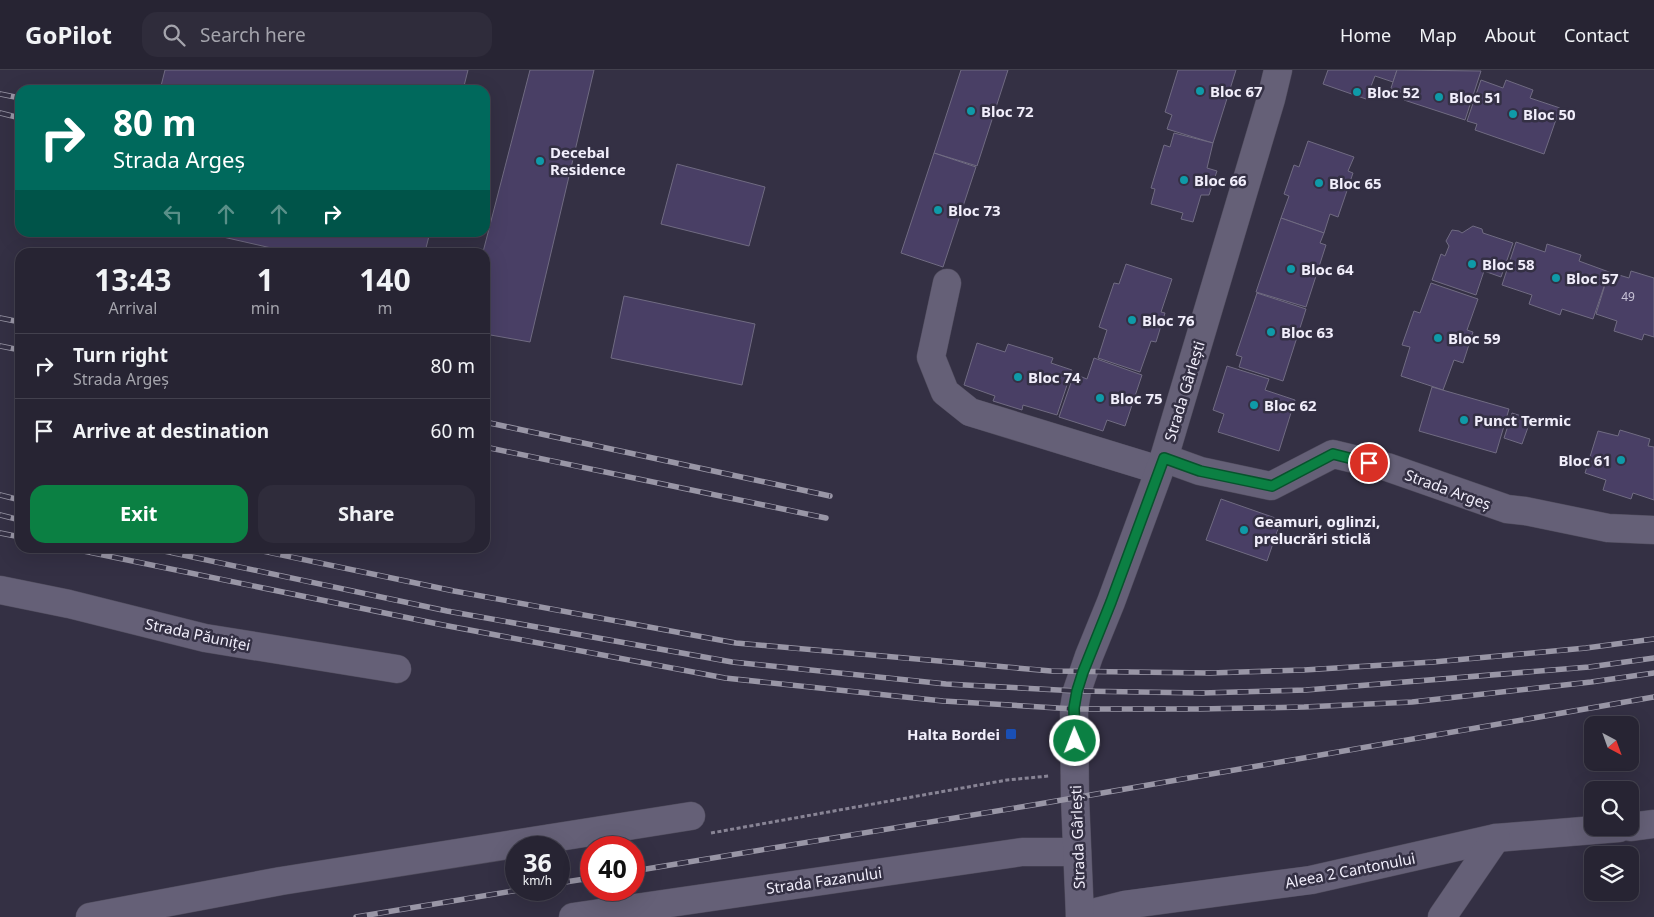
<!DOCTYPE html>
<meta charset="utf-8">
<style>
body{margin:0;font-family:"Noto Sans",sans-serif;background:#2f2c3b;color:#f1f3f6;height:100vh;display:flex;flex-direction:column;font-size:19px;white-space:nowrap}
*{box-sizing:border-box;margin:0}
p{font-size:16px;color:#a4a4ac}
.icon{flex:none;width:28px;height:28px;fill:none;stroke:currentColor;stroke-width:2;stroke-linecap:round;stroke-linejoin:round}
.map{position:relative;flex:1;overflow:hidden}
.panel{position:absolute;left:15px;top:178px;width:475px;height:305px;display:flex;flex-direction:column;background:#272433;border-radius:15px;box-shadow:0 5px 20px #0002,0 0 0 1px #43414e}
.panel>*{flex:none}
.banner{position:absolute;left:15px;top:15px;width:475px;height:152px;border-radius:15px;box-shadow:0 5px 20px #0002,0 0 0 1px #43414e;background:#00695c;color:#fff;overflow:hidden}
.needle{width:32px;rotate:139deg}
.buttons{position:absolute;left:1584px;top:646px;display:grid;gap:10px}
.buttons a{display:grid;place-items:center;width:55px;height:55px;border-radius:10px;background:#272433;box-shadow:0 5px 20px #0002,0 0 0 1px #43414e;font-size:25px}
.speed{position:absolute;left:505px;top:766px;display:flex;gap:10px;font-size:25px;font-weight:700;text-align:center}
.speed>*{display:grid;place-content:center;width:65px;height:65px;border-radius:50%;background:#272433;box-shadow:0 5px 20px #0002,0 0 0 1px #43414e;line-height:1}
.speed small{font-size:12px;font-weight:400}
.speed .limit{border:8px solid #d22;background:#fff;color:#111}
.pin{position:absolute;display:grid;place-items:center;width:42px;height:42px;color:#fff;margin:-21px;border:2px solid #fff;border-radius:50%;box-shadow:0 1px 5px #0007}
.me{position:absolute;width:55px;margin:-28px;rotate:359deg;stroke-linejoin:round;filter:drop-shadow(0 0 4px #0008)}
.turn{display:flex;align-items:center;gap:18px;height:105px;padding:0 15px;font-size:22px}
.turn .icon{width:65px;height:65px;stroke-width:2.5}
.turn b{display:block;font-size:35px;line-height:42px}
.lanes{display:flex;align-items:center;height:48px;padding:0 15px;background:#0003;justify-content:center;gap:25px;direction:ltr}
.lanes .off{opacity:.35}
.eta{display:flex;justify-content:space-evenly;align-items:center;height:85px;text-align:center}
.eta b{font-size:30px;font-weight:700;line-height:35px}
.cta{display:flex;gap:10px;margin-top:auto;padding:10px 15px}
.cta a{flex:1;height:58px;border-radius:15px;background:#0b8043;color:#fff;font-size:20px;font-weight:700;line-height:58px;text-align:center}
.cta a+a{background:#2f2c3b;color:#f1f3f6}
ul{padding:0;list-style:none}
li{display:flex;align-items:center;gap:15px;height:65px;padding:0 15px;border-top:1px solid #43414e}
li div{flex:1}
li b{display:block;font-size:19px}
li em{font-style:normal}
header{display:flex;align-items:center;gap:30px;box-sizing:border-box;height:70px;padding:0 25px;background:#272433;border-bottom:1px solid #43414e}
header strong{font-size:24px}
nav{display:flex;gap:28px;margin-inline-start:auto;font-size:18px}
.search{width:350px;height:45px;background:#2f2c3b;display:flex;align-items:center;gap:12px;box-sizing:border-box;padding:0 18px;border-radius:15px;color:#a4a4ac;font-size:19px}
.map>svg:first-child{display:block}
.building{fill:#493f65;stroke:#706b82}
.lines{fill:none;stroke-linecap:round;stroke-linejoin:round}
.minor-casing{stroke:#4f4b5c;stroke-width:29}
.path{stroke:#888495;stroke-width:3;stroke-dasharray:4 2.5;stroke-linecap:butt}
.minor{stroke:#656077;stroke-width:28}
.rail-casing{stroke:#9996a6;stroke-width:5.5}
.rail{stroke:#343044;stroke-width:4;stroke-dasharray:11;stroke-linecap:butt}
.route-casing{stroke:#07532c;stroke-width:12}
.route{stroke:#0b8043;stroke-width:9}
.culture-dot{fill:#0f9aa8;stroke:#343044;stroke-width:2}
.transit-dot{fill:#1a4fb4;stroke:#343044;stroke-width:2}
.labels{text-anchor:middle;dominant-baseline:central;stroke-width:5;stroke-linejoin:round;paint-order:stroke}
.number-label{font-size:12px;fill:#c7c2d6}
.poi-label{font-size:15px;font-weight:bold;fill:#f1eefb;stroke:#343044;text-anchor:start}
.street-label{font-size:15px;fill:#f1eefb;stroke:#343044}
</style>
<header>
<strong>GoPilot</strong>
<div class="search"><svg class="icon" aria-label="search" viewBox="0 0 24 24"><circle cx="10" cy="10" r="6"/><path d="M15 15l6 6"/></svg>Search here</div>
<nav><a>Home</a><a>Map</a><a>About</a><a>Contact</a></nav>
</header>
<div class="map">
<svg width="1654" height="847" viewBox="0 0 1654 847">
<rect width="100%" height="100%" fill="#343044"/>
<g class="building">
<path d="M 165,0 L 468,0 L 463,20 L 160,20 Z"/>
<path d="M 530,0 L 594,0 L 530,272 L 485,264 L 485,182 L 483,182 Z"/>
<path d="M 961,0 L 1008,0 L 977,96 L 934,83 Z"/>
<path d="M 1178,0 L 1236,0 L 1213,73 L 1167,59 L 1172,45 L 1165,42 Z"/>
<path d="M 1328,0 L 1397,0 L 1393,12 L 1375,6 L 1366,29 L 1323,14 Z"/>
<path d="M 1397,0 L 1481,1 L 1465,50 L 1404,30 L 1406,24 L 1391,18 Z"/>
<path d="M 1481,10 L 1503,18 L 1506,10 L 1533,20 L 1530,28 L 1560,38 L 1544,84 L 1475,60 L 1477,54 L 1467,51 Z"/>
<path d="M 1174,63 L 1213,73 L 1207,98 L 1217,101 L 1209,125 L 1201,125 L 1193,152 L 1181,149 L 1183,143 L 1151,134 L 1155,119 L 1151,118 L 1164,75 L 1170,77 Z"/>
<path d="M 1308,71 L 1354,87 L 1348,101 L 1353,103 L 1338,147 L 1330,144 L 1324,163 L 1281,148 L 1289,126 L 1284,124 L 1294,95 L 1299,97 Z"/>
<path d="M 934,83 L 976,97 L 943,197 L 901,183 Z"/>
<path d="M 677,94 L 765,117 L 749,176 L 661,154 Z"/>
<path d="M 1281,148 L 1324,163 L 1320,173 L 1326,175 L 1306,237 L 1256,222 Z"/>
<path d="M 1473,156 L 1482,159 L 1483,163 L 1513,173 L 1501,207 L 1484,201 L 1476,225 L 1432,210 L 1441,184 L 1445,186 L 1449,176 L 1446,171 L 1452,160 L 1459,161 L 1462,163 Z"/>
<path d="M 201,162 L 430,162 L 425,182 L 289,182 Z"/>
<path d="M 1516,172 L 1545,182 L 1547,174 L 1581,185 L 1579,191 L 1609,202 L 1593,249 L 1562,239 L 1560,245 L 1529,234 L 1532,225 L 1502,215 Z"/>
<path d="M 1126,194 L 1172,209 L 1161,242 L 1165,243 L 1156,272 L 1151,271 L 1140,302 L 1098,288 L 1107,260 L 1099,257 L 1114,213 L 1119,214 Z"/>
<path d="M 1631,201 L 1654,208 L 1654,267 L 1644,264 L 1642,270 L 1614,261 L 1617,251 L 1596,244 L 1609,202 L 1629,208 Z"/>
<path d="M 1431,213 L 1478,229 L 1467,260 L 1473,262 L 1463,293 L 1454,290 L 1443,320 L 1401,306 L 1410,277 L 1402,275 L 1414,241 L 1420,243 Z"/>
<path d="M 1257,223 L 1306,239 L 1283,311 L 1239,297 L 1242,287 L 1236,285 Z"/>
<path d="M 624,226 L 755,254 L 742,315 L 611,288 Z"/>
<path d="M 977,273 L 1005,282 L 1008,274 L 1053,288 L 1051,293 L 1072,300 L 1057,345 L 1023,335 L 1022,340 L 993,331 L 995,326 L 964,315 Z"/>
<path d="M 1094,288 L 1142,305 L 1125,356 L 1107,350 L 1103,361 L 1059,347 L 1074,304 L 1087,309 Z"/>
<path d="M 1227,296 L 1269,309 L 1265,320 L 1295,330 L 1279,381 L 1218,362 L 1224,344 L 1213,340 Z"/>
<path d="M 1432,317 L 1509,339 L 1496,383 L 1419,361 Z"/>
<path d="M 1512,343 L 1531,349 L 1522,374 L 1504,368 Z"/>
<path d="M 1620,360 L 1650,369 L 1648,376 L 1654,377 L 1654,430 L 1633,423 L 1631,429 L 1603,420 L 1606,410 L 1585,403 L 1598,361 L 1618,366 Z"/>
<path d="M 1221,429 L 1281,450 L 1267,491 L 1206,470 Z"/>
</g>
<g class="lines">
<g class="minor-casing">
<g id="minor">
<path d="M 947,213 L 931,287 L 945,322 L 970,342 L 1159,400"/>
<path d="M 1164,388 L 1200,401 L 1271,416 L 1333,384 L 1387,397 L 1507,439 L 1525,441 L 1608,458 L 1654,460"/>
<path d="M 0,520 L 69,534 L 205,568 L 397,599"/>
<path d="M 1630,757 L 1654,754"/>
<path d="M 1080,846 L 1124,835 L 1311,810 L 1496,768 L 1619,758"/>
<path d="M 90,847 L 281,811 L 691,746"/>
<path d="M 573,847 L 1022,782 L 1077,782"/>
<path d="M 1080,847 L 1075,728 L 1074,639 L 1077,621 L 1089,586 L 1111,532 L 1164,388 L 1271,29 L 1278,0"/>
<path d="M 1442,847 L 1496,768"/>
</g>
</g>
<path class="path" d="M 711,763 L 1007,710 L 1049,706"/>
<use href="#minor" class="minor"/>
<g class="rail-casing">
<g id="rail">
<path d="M 0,24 L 20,28"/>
<path d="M 0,43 L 20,48"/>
<path d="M 0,248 L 20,252"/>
<path d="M 0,276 L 20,280"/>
<path d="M 485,352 L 830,426"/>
<path d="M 485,377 L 826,448"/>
<path d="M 0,425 L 20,430"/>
<path d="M 0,445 L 20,450"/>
<path d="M 0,463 L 20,467"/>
<path d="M 69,478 L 443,555 L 725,608 L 943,631 L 1074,639 L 1199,639 L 1304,637 L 1412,632 L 1591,612 L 1654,603"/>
<path d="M 150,478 L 447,541 L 732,592 L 946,614 L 1077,621 L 1202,623 L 1306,620 L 1589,597 L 1654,588"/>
<path d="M 248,478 L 454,521 L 736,573 L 1051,601 L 1210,603 L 1304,600 L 1433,592 L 1586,578 L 1654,569"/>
<path d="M 634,801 L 1039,734 L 1654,627"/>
<path d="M 559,813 L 591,808"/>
<path d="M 356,847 L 519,820"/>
</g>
</g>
<use href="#rail" class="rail"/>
</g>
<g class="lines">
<g class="route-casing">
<path id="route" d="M 1075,671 L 1074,638 L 1077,621 L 1083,602 L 1111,532 L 1164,388 L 1200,401 L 1272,416 L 1333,384 L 1369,393"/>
</g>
<use href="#route" class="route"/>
</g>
<g class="culture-dot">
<circle cx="1200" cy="21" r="5"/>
<circle cx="1357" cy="22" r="5"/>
<circle cx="1439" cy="27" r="5"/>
<circle cx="971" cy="41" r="5"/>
<circle cx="1513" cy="44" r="5"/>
<circle cx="540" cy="91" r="5"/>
<circle cx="1184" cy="110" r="5"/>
<circle cx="1319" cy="113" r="5"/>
<circle cx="938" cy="140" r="5"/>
<circle cx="1472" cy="194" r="5"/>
<circle cx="1291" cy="199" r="5"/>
<circle cx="1556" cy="208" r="5"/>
<circle cx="1132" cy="250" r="5"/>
<circle cx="1271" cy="262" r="5"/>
<circle cx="1438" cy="268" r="5"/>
<circle cx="1018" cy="307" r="5"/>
<circle cx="1100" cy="328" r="5"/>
<circle cx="1254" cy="335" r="5"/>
<circle cx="1464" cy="350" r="5"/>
<circle cx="1621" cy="390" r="5"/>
<circle cx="1244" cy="460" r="5"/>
</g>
<rect class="transit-dot" x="1005" y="658" width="12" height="12" rx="2.5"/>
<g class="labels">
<g class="number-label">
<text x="1628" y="226">49</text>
</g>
<g class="poi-label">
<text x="1210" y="21">Bloc 67</text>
<text x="1367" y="22">Bloc 52</text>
<text x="1449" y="27">Bloc 51</text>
<text x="981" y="41">Bloc 72</text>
<text x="1523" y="44">Bloc 50</text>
<text x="550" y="82">Decebal<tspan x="550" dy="17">Residence</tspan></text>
<text x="1194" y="110">Bloc 66</text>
<text x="1329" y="113">Bloc 65</text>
<text x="948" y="140">Bloc 73</text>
<text x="1482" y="194">Bloc 58</text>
<text x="1301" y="199">Bloc 64</text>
<text x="1566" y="208">Bloc 57</text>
<text x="1142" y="250">Bloc 76</text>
<text x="1281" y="262">Bloc 63</text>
<text x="1448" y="268">Bloc 59</text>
<text x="1028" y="307">Bloc 74</text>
<text x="1110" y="328">Bloc 75</text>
<text x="1264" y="335">Bloc 62</text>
<text x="1474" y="350">Punct Termic</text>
<text x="1611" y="390" text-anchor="end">Bloc 61</text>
<text x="1254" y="451">Geamuri, oglinzi,<tspan x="1254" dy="17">prelucrări sticlă</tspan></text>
<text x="1000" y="664" text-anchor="end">Halta Bordei</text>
</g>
<g class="street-label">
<text transform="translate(1184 321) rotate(-73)">Strada Gârlești</text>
<text transform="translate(1448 419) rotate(20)">Strada Argeș</text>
<text transform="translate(198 564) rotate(12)">Strada Păuniței</text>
<text transform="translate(1077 767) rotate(-92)">Strada Gârlești</text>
<text transform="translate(1350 800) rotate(-11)">Aleea 2 Cantonului</text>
<text transform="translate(824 810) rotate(-8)">Strada Fazanului</text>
</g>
</g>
</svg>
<div class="buttons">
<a><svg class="needle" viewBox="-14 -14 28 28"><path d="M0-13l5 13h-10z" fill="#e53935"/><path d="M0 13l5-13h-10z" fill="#a4a4ac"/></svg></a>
<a><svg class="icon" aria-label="search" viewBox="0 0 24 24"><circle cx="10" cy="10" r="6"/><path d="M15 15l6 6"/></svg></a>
<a><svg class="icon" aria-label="layers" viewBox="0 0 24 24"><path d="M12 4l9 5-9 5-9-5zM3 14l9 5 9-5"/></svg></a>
</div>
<div class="speed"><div>36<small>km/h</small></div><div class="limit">40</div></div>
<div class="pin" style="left:1369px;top:393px;background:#d93025"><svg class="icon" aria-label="arrive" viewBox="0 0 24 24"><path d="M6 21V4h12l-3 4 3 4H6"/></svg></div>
<svg class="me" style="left:1075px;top:671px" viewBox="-20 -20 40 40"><circle r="17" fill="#0b8043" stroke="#fff" stroke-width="3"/><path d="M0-11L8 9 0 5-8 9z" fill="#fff"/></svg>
<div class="banner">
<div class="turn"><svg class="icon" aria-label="right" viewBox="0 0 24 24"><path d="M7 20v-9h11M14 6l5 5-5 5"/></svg><div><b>80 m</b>Strada Argeș</div></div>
<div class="lanes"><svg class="icon off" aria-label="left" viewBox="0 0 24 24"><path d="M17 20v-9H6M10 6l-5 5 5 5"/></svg><svg class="icon off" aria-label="ahead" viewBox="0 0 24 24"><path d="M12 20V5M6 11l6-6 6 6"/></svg><svg class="icon off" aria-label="ahead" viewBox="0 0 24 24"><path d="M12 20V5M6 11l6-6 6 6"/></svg><svg class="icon" aria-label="right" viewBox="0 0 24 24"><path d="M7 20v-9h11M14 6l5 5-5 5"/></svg></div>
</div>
<section class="panel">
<div class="eta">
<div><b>13:43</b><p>Arrival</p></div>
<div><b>1</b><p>min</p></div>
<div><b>140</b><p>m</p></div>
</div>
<ul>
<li><svg class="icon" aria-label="right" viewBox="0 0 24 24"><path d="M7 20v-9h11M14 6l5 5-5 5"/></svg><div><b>Turn right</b><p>Strada Argeș</p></div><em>80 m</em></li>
<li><svg class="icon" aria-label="arrive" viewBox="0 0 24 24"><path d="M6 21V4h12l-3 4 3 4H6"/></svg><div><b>Arrive at destination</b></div><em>60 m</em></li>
</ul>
<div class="cta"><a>Exit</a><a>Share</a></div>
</section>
</div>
